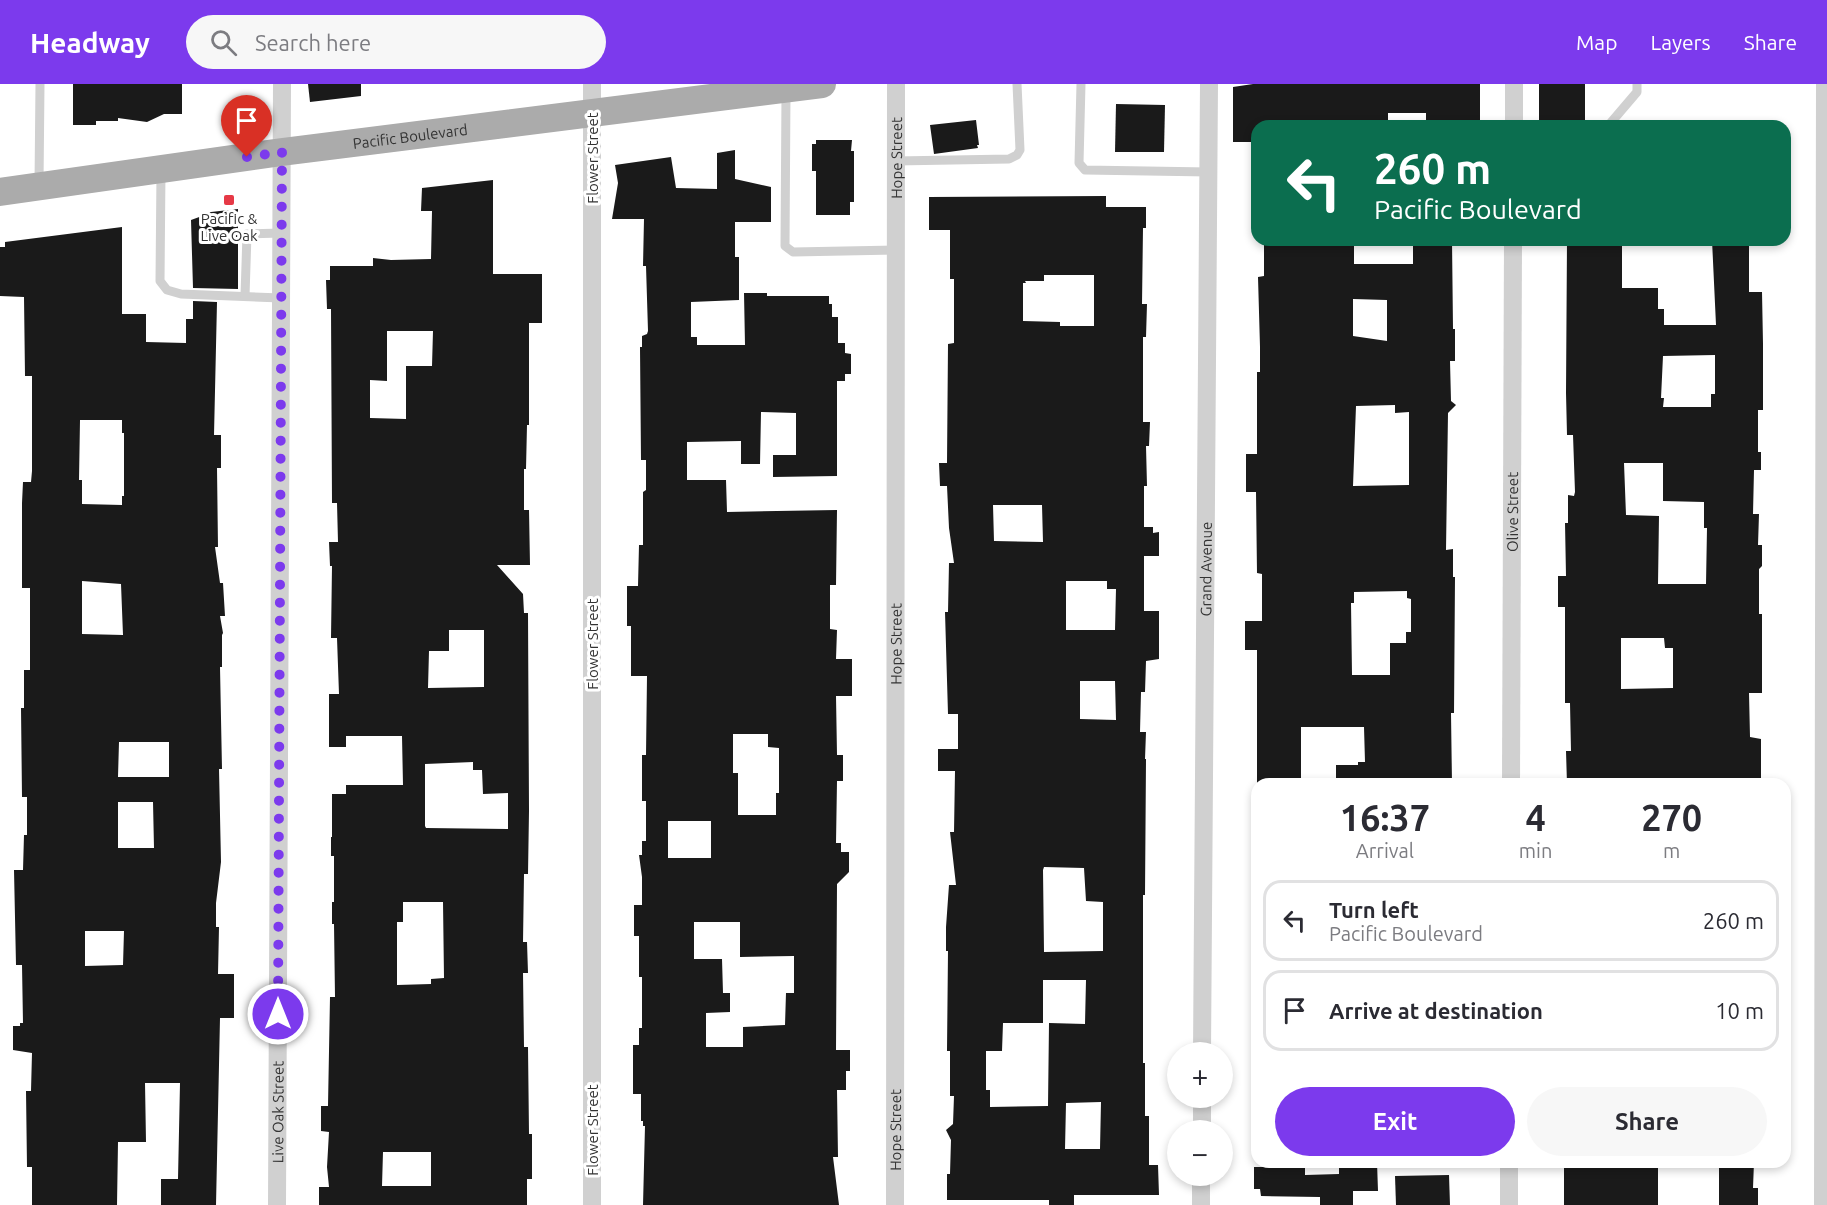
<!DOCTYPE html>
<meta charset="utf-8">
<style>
body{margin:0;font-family:Ubuntu,sans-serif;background:#f7f7f7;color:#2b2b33;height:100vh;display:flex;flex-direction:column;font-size:22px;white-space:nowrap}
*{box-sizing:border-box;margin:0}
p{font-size:20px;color:#7c7c81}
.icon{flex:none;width:33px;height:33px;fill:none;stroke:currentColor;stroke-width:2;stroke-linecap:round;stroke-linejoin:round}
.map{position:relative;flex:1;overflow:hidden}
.panel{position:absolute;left:1251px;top:694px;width:540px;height:390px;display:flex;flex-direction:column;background:#fff;border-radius:18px;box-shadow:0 3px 9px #0003}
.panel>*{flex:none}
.top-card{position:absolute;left:1251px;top:36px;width:540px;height:126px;border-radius:18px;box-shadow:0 3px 9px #0003;background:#0b6e4f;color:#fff;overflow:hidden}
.tools{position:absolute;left:1167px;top:958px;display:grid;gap:12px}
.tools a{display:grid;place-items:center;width:66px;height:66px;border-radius:50%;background:#fff;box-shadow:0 3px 9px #0003;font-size:30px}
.pin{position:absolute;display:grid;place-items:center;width:51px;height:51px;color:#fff;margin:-62px -26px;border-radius:50% 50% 50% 0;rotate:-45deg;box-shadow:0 0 6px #0007}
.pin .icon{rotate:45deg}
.me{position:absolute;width:66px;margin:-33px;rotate:0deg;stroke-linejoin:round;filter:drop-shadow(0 0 4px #0008)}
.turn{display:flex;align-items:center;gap:21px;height:126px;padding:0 24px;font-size:27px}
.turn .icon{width:78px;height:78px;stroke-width:2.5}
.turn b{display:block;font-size:42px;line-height:51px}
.eta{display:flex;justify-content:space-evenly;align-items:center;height:102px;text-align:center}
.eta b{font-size:36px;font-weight:700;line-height:42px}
.action{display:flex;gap:12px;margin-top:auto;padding:12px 24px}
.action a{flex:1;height:69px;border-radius:36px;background:#7c3aed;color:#fff;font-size:24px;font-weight:700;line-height:69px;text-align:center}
.action a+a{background:#f7f7f7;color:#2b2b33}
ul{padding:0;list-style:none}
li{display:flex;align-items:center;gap:18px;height:81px;margin:0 12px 9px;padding:0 12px;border:3px solid #e1e1e2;border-radius:18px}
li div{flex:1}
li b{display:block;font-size:22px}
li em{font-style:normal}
header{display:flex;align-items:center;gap:36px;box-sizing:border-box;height:84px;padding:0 30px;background:#7c3aed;color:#fff}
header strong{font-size:28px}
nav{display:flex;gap:33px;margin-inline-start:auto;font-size:21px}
.search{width:420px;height:54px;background:#f7f7f7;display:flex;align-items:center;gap:15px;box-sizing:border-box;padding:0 21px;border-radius:33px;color:#7c7c81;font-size:22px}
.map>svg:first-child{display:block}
.building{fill:#1a1a1a;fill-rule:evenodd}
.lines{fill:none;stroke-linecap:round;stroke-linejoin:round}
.service{stroke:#d0d0d0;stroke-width:9}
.minor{stroke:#d0d0d0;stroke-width:18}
.primary{stroke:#ababab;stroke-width:28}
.route{stroke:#7c3aed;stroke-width:10;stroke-dasharray:0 18}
.poi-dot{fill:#e63946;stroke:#fff;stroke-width:2}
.labels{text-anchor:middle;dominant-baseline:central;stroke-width:6;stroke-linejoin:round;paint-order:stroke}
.street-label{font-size:15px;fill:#333;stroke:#fff}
.poi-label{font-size:15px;fill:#333;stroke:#fff}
</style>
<header>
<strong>Headway</strong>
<div class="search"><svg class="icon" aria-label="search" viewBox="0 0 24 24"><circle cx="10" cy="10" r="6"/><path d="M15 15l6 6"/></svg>Search here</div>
<nav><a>Map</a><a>Layers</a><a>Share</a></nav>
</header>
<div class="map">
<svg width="1827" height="1121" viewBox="0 0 1827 1121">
<rect width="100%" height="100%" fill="#fff"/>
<g class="building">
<path d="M 73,0 L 182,0 L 182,30 L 164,30 L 147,38 L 118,34 L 118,37 L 96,37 L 96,41 L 73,41 Z"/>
<path d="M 308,0 L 361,0 L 361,12 L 310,18 Z"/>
<path d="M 1253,0 L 1480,0 L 1480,42 L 1426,42 L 1426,29 L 1388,29 L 1388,42 L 1257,42 L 1257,58 L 1233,58 L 1233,3 Z"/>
<rect x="1539" y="0" width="46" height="40"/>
<path d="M 1116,20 L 1165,21 L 1164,68 L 1115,68 Z"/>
<path d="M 976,36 L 979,61 L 977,61 L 978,64 L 934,70 L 930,41 Z"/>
<path d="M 816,56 L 852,56 L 851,67 L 854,67 L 854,118 L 850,118 L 850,131 L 816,131 L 816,87 L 812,87 L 812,60 L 816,60 Z"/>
<path d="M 735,66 L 735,95 L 771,103 L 771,138 L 735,138 L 735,173 L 739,173 L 739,216 L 691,218 L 691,253 L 697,253 L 697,261 L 745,261 L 744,209 L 767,209 L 767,212 L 829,212 L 829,220 L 832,220 L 832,233 L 838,233 L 838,259 L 845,259 L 845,269 L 851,270 L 851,290 L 845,290 L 845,297 L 837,297 L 837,392 L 773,393 L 773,371 L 796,371 L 796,329 L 761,328 L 760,380 L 741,380 L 741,357 L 687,358 L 687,396 L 726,396 L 727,428 L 837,426 L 836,501 L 830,501 L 830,545 L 837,546 L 836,575 L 852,575 L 852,612 L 836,612 L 837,671 L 843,671 L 843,697 L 837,697 L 836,759 L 841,759 L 841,768 L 849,768 L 849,788 L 837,800 L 836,966 L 850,966 L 850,987 L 846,987 L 846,1006 L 837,1006 L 838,1073 L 833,1073 L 839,1121 L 643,1121 L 645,1042 L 643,1042 L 643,1037 L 641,1037 L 641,1010 L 633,1010 L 633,961 L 639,961 L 639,944 L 642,944 L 642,893 L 639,893 L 639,852 L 634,852 L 634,821 L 642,821 L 642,793 L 639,771 L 642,771 L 642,757 L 646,757 L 646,717 L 642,717 L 642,671 L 646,671 L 647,592 L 631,592 L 631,542 L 627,542 L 627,502 L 638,502 L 639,461 L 643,461 L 643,408 L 646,406 L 646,376 L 641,376 L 640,263 L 642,263 L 642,252 L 647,250 L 648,247 L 646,182 L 643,182 L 644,135 L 612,135 L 618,99 L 615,81 L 671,73 L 676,104 L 717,105 L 717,69 ZM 733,650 L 768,650 L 768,663 L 779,664 L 779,709 L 776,709 L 776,731 L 738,731 L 738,689 L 733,689 ZM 668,737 L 711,737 L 711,774 L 668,774 ZM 694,838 L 740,838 L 740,873 L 794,872 L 794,909 L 786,909 L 785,941 L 743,943 L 743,963 L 706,963 L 706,929 L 730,928 L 730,909 L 723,909 L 722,875 L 694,875 Z"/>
<path d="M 493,96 L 493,190 L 542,190 L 542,239 L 529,239 L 529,341 L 527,341 L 526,385 L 524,385 L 524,426 L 529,426 L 530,481 L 497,481 L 523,510 L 524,529 L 528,529 L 529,727 L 528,790 L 524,790 L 523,858 L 527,858 L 528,889 L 523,889 L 524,963 L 528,963 L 529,1050 L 532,1050 L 532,1095 L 527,1095 L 527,1121 L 319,1121 L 319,1103 L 329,1103 L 327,1083 L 329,1048 L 321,1047 L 321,1022 L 328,1022 L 330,913 L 335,913 L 334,840 L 332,840 L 332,818 L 334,818 L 334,772 L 331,772 L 331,753 L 332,753 L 332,710 L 346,710 L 346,701 L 403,701 L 402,652 L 346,652 L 346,663 L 329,663 L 329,610 L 339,610 L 337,554 L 331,554 L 332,482 L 330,482 L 329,458 L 338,458 L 337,419 L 332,419 L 331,225 L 327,225 L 326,196 L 330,196 L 330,182 L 373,182 L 373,174 L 391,176 L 431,175 L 432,127 L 421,127 L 422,104 ZM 387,247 L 433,247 L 432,282 L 406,282 L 406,335 L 370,334 L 370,296 L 387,297 ZM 449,546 L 484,546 L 484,603 L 428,604 L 429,567 L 449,567 ZM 473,678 L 473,686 L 482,686 L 483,710 L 508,709 L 508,745 L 426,744 L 425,742 L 425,680 ZM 403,818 L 443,818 L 444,894 L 431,895 L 431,900 L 397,901 L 397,838 L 403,838 ZM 383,1068 L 431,1068 L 431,1102 L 382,1102 Z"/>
<path d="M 1106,112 L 1106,123 L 1146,123 L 1146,144 L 1143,144 L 1142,220 L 1147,220 L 1146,253 L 1143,253 L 1143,338 L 1150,338 L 1149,362 L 1146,362 L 1147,402 L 1144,402 L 1144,443 L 1153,443 L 1153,449 L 1159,448 L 1159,472 L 1144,472 L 1144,527 L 1159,527 L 1159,575 L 1146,577 L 1145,608 L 1141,608 L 1140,648 L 1146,648 L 1145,675 L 1146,675 L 1145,811 L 1143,811 L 1143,979 L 1145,979 L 1145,1032 L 1149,1032 L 1149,1081 L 1158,1081 L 1159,1111 L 1074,1111 L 1074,1121 L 1049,1121 L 1049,1116 L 947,1116 L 947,1090 L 950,1090 L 951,1056 L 946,1046 L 953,1040 L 954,1012 L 950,1012 L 950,967 L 947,967 L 948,867 L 946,867 L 946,843 L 949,801 L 956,801 L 950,748 L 954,748 L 955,687 L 938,687 L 938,665 L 958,665 L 958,630 L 948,630 L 945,528 L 948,528 L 949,479 L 954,479 L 949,444 L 947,402 L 940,402 L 939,379 L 947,379 L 948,260 L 954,259 L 954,195 L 950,195 L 950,146 L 929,146 L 929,113 ZM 1044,191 L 1094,191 L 1094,242 L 1060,242 L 1060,238 L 1023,237 L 1023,199 L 1026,199 L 1025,197 L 1044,197 ZM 993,421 L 1042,421 L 1043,458 L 994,457 ZM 1066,497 L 1107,497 L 1107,505 L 1116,505 L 1115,546 L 1066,546 ZM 1080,597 L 1115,597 L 1116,636 L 1080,635 ZM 1044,783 L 1084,784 L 1086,817 L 1103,818 L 1103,867 L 1044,868 L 1043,786 ZM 1043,896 L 1086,896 L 1085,940 L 1049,939 L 1048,1022 L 990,1023 L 990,1006 L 986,1006 L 986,967 L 1002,967 L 1003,939 L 1043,939 ZM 1101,1018 L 1100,1065 L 1065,1065 L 1066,1019 Z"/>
<path d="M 238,125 L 238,205 L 193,204 L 191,136 L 202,132 L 202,129 Z"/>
<path d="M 122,143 L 122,230 L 146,230 L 146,258 L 186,259 L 186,235 L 193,235 L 193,217 L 217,218 L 214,351 L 221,351 L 221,384 L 217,384 L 218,463 L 215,463 L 220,499 L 223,499 L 225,532 L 220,532 L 223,549 L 222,551 L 222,583 L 220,583 L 222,685 L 219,685 L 221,778 L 216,819 L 216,843 L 219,843 L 218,890 L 234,890 L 234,934 L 220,934 L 216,1121 L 161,1121 L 161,1095 L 178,1095 L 180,999 L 145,999 L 146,1058 L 118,1058 L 117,1121 L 32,1121 L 32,1083 L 27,1083 L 26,1007 L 31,1007 L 32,969 L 13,966 L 13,942 L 20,942 L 20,939 L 23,939 L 22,881 L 16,881 L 14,786 L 23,786 L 24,751 L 27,751 L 27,713 L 22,713 L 21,624 L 24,624 L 24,586 L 30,586 L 30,504 L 22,504 L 22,419 L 23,398 L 31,398 L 32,387 L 32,292 L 25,292 L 24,213 L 0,212 L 0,163 L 5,163 L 5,158 ZM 80,336 L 122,336 L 122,349 L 124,349 L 124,412 L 122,412 L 122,421 L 82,420 L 82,396 L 79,396 ZM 82,497 L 121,500 L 123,551 L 82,550 ZM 119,658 L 169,658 L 169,693 L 118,693 ZM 118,718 L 153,718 L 154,764 L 118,764 ZM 85,847 L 124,847 L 123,881 L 85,882 Z"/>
<path d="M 1264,156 L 1354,156 L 1354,180 L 1413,180 L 1413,156 L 1452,156 L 1453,245 L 1455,245 L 1455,277 L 1450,277 L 1451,317 L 1456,321 L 1448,329 L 1446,466 L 1453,465 L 1453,493 L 1455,493 L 1454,629 L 1451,629 L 1452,700 L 1336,700 L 1336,681 L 1358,681 L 1358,678 L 1365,678 L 1364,643 L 1301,643 L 1301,700 L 1257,700 L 1257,566 L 1245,566 L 1245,537 L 1262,537 L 1262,490 L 1257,489 L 1256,408 L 1246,408 L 1246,370 L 1257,370 L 1257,288 L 1260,288 L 1260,263 L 1258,193 L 1264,192 ZM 1353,215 L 1387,216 L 1387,257 L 1353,252 ZM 1395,321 L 1395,329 L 1409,328 L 1409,401 L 1353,402 L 1356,322 ZM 1407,507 L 1407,514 L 1411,515 L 1411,548 L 1406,548 L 1406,559 L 1390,559 L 1390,591 L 1352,591 L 1351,519 L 1354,519 L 1354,508 Z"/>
<path d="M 1567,156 L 1622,156 L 1622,204 L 1658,204 L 1658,225 L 1664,225 L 1664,241 L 1716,241 L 1712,156 L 1749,156 L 1749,208 L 1762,208 L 1763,260 L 1763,326 L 1758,326 L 1758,368 L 1761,368 L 1761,386 L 1754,386 L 1753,430 L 1759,430 L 1758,461 L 1762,461 L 1762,482 L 1759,485 L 1759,530 L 1762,530 L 1762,609 L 1749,609 L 1750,653 L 1761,655 L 1761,700 L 1567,700 L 1566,667 L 1571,667 L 1570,619 L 1565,619 L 1565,523 L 1558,523 L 1558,492 L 1566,492 L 1565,439 L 1568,439 L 1568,411 L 1574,412 L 1575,408 L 1573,351 L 1567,351 L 1566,309 ZM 1715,271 L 1715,310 L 1711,310 L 1711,323 L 1663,323 L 1664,314 L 1661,314 L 1663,272 ZM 1624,379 L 1663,379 L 1663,417 L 1704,418 L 1704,444 L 1707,444 L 1706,500 L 1658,500 L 1659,432 L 1626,431 ZM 1621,554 L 1664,554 L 1665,564 L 1673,564 L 1673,604 L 1621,605 Z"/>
<path d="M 1339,1078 L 1377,1078 L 1378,1107 L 1353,1107 L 1353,1121 L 1320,1121 L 1320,1113 L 1261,1112 L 1260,1105 L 1254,1105 L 1254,1083 L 1305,1083 L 1305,1091 L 1339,1090 Z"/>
<rect x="1564" y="1078" width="94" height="43"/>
<path d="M 1719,1078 L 1754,1078 L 1753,1104 L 1758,1104 L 1758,1121 L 1719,1121 Z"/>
<path d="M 1449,1091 L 1450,1121 L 1396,1121 L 1395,1092 Z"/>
</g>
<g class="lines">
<g class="service">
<path d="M 1081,0 L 1079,79 L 1085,86 L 1209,88"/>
<path d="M 786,8 L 785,162 L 793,168 L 896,166"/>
<path d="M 1608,42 L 1637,8 L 1637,0"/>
<path d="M 896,77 L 1009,75 L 1017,71 L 1020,66 L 1017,0"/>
<path d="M 161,88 L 160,197 L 167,206 L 181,210 L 281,214"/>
<path d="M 39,100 L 40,0"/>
<path d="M 245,212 L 247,150 L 281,149"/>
</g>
<g class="minor">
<path d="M 1514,42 L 1514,0"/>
<path id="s1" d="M 1511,700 L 1513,156"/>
<path id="s2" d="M 1202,969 L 1209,0"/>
<path d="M 1202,1047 L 1202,1014"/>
<path id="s3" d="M 277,1121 L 282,0"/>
<path d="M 592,1121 L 592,0"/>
<path id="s4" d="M 895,1121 L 896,0"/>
<path d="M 1201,1121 L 1201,1092"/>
<path d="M 1509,1121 L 1509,1078"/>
<path d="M 1823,1121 L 1825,0"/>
</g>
<path class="primary" id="s5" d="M 0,108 L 282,68 L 822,0"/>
</g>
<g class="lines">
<path class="route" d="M 247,73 L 282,68 L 278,930"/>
</g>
<rect class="poi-dot" x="223" y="110" width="12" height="12" rx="3"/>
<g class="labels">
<g class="street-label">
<text stroke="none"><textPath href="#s5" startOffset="414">Pacific Boulevard</textPath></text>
<text transform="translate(592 74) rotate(-90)">Flower Street</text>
<text stroke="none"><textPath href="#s4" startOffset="1047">Hope Street</textPath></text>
<text stroke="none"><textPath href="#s1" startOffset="272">Olive Street</textPath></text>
<text stroke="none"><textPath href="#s2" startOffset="484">Grand Avenue</textPath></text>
<text transform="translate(592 560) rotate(-90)">Flower Street</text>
<text stroke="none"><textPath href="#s4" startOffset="561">Hope Street</textPath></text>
<text stroke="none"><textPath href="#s3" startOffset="93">Live Oak Street</textPath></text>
<text transform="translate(592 1046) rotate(-90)">Flower Street</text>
<text stroke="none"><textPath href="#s4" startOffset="75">Hope Street</textPath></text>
</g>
<g class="poi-label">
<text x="229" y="134">Pacific &amp;<tspan x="229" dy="17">Live Oak</tspan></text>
</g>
</g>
</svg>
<div class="tools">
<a>+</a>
<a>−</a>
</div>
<div class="pin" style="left:247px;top:73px;background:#d93025"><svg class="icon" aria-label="arrive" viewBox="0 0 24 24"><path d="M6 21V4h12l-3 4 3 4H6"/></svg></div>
<svg class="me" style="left:278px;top:930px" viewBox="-20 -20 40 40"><circle r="17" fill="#7c3aed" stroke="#fff" stroke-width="3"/><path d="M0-11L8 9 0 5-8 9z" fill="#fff"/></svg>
<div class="top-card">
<div class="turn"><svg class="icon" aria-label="left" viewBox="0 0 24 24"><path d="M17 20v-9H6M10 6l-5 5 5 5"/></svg><div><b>260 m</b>Pacific Boulevard</div></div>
</div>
<section class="panel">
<div class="eta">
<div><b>16:37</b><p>Arrival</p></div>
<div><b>4</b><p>min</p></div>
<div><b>270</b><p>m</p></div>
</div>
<ul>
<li><svg class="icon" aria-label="left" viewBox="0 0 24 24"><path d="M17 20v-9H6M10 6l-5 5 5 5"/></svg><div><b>Turn left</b><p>Pacific Boulevard</p></div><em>260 m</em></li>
<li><svg class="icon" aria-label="arrive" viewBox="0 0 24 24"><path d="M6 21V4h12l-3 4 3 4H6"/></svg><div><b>Arrive at destination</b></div><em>10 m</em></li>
</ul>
<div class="action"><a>Exit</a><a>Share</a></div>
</section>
</div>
